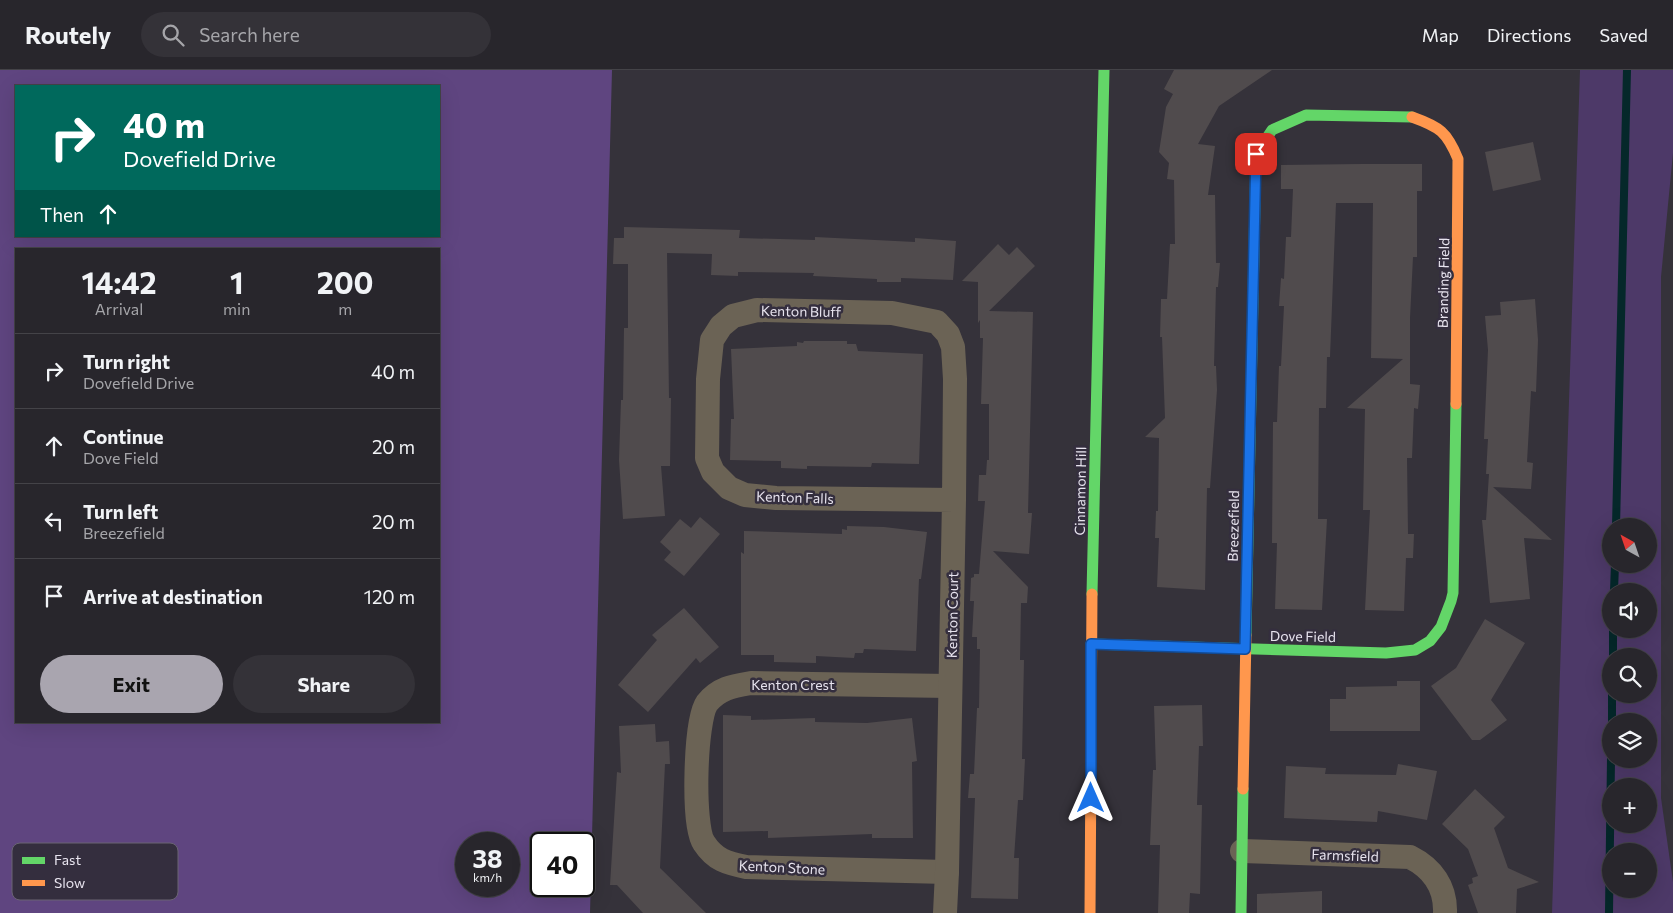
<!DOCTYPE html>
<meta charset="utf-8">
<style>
body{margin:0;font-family:Commissioner,sans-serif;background:#343238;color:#f1f3f6;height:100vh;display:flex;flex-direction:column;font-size:19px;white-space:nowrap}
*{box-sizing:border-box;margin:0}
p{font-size:16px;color:#a5a5a9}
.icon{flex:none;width:28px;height:28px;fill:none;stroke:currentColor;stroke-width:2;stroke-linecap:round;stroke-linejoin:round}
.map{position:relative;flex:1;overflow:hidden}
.side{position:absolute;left:15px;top:178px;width:425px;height:475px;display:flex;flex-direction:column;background:#28262c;border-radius:0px;box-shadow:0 5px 20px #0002,0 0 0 1px #444348}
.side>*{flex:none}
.banner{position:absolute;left:15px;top:15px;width:425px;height:152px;border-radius:0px;box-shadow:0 5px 20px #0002,0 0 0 1px #444348;background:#00695c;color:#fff;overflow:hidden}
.needle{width:32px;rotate:320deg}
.buttons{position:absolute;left:1602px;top:448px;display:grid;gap:10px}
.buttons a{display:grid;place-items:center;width:55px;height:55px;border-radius:50%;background:#28262c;box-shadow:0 5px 20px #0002,0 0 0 1px #444348;font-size:25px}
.speed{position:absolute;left:455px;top:762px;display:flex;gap:10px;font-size:25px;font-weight:700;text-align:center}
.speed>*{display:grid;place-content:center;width:65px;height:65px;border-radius:50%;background:#28262c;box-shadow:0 5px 20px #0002,0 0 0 1px #444348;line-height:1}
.speed small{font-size:12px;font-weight:400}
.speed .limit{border:2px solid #111;border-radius:8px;background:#fff;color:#111}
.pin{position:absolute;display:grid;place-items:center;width:42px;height:42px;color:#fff;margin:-21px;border-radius:10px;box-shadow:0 2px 8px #0006}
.me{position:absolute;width:55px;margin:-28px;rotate:0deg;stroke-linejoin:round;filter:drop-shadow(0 0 4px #0008)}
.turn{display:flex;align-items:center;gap:18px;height:105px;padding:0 25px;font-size:22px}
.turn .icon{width:65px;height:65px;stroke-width:2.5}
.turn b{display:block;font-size:35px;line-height:42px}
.then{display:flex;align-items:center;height:48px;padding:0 25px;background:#0003;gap:10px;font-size:19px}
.eta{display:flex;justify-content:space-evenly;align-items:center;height:85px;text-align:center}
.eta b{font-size:30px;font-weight:700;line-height:35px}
.button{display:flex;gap:10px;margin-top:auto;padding:10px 25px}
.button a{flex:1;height:58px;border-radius:30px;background:#a9a5af;color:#111;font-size:20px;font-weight:700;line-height:58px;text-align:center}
.button a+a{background:#343238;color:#f1f3f6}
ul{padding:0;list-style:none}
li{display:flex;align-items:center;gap:15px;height:75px;padding:0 25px;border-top:1px solid #444348}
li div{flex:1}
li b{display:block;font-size:19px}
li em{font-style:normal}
header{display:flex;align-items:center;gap:30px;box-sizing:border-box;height:70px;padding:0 25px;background:#28262c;border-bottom:1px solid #444348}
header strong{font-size:24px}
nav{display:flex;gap:28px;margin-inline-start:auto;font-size:18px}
.search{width:350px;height:45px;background:#343238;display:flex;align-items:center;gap:12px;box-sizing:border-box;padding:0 18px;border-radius:28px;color:#a5a5a9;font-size:19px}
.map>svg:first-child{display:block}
.green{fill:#4d3968;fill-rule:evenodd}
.forest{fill:#5f4580;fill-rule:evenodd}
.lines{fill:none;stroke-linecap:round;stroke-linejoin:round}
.stream{stroke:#05282a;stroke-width:8}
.building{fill:#504b4d}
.street{stroke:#6b6355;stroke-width:24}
.fast{stroke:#63d668;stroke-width:11}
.slow{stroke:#ff974d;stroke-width:11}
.route-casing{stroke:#114b97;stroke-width:12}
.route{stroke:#1a73e8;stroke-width:9}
.labels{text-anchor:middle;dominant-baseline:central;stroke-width:5;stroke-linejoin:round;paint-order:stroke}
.street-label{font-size:14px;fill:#e7e3ee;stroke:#342e3e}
.key{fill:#342e3e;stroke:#6a6473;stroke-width:1}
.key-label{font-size:14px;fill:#e7e3ee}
</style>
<header>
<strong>Routely</strong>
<div class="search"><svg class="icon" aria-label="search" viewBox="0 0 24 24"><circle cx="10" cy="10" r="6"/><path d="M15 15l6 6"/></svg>Search here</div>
<nav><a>Map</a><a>Directions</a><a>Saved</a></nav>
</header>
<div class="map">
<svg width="1673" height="843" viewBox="0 0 1673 843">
<rect width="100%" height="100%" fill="#35323a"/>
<path class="green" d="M 1580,0 L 1673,0 L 1673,83 L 1661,207 L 1661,728 L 1673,812 L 1673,843 L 1552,843 ZM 1649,456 L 1649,494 L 1611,494 L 1611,456 ZM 1649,521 L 1649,559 L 1611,559 L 1611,521 ZM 1649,586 L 1649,624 L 1611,624 L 1611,586 ZM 1611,651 L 1649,651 L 1649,689 L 1611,689 ZM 1649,716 L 1649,754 L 1611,754 L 1611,716 ZM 1649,781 L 1649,819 L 1611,819 L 1611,781 Z"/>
<path class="forest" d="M 0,0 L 612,0 L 590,843 L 0,843 ZM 16,16 L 439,16 L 439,166 L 16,166 ZM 16,179 L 439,179 L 439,651 L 16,651 ZM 466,774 L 509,774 L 509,816 L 466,816 ZM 541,774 L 584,774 L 584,816 L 541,816 Z"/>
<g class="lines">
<g class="stream">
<path d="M 1616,456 L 1627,0"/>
<path d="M 1614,521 L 1615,494"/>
<path d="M 1613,586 L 1613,559"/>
<path d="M 1612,651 L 1612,624"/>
<path d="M 1609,843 L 1611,689"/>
</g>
</g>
<g class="building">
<path d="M 1174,0 L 1272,0 L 1219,36 L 1198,74 L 1215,76 L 1208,125 L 1215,125 L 1216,193 L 1220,193 L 1218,217 L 1216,217 L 1214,296 L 1216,296 L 1217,320 L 1210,418 L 1207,418 L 1205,520 L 1157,517 L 1159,468 L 1155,468 L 1156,441 L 1158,441 L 1159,368 L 1145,367 L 1165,348 L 1162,267 L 1160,267 L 1161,229 L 1167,229 L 1170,174 L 1175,174 L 1174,110 L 1167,109 L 1169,93 L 1159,82 L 1166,37 L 1173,24 L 1164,19 Z"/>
<path d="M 1533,72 L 1541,110 L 1493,121 L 1485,82 Z"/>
<path d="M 1361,94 L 1422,94 L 1422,121 L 1417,121 L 1417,187 L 1413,187 L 1410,248 L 1410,314 L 1420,315 L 1418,339 L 1414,338 L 1412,388 L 1407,388 L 1408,464 L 1414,464 L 1413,488 L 1406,488 L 1404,541 L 1365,540 L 1370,440 L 1363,440 L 1365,339 L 1347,338 L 1403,289 L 1371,288 L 1373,133 L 1336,133 L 1330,287 L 1327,287 L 1326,338 L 1319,338 L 1318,449 L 1327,449 L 1322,540 L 1275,539 L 1277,473 L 1272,473 L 1273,352 L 1277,352 L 1279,296 L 1281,296 L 1284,236 L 1279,236 L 1281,208 L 1284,209 L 1286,167 L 1291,167 L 1293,119 L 1281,119 L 1281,95 Z"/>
<path d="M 624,157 L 740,160 L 739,168 L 815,170 L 815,167 L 915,172 L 915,168 L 956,171 L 953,210 L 901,208 L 901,212 L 877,212 L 877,209 L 813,206 L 814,203 L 738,202 L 738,206 L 711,205 L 712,184 L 667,183 L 669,328 L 671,328 L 670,396 L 661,396 L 665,446 L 623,449 L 619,390 L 621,330 L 623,330 L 624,258 L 628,258 L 628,194 L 613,194 L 614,168 L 624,168 Z"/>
<path d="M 998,174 L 1009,185 L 1017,177 L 1035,196 L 989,241 L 1033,242 L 1028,443 L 1032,443 L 1029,484 L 993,481 L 1028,517 L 1027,533 L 1021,533 L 1020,590 L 1024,590 L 1022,689 L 1025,689 L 1023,730 L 1018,730 L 1014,788 L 1019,788 L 1018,829 L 971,828 L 975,728 L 968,728 L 970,704 L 974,704 L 977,638 L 979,638 L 980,579 L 977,579 L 977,567 L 972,567 L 974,531 L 970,531 L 971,508 L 974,507 L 974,504 L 979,504 L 985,431 L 978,431 L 979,405 L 986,405 L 987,390 L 989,390 L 989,334 L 981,334 L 983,268 L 980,268 L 980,250 L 978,253 L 978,212 L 962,211 Z"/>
<path d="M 1535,229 L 1538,270 L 1536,322 L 1531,321 L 1527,392 L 1533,393 L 1531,419 L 1493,417 L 1552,470 L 1524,468 L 1530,529 L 1490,533 L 1482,450 L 1486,450 L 1489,404 L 1486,404 L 1488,369 L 1484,369 L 1488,280 L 1485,246 L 1501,245 L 1500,232 Z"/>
<path d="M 804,271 L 847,271 L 847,274 L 856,274 L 858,281 L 923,284 L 919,394 L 872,393 L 871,397 L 807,396 L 807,399 L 781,398 L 781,391 L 730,390 L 731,349 L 734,349 L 731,279 L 797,276 L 797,272 L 803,273 Z"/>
<path d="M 700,447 L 720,464 L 684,506 L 664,490 L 671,482 L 660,472 L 680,449 L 691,458 Z"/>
<path d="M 847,456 L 884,457 L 927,462 L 921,509 L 919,509 L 916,581 L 864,579 L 863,583 L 855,583 L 854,588 L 816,586 L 816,593 L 774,592 L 774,585 L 741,585 L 741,482 L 744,484 L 744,461 L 842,464 L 842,459 L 847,460 Z"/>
<path d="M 684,538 L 719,577 L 700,593 L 696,588 L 648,642 L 618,615 L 657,570 L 652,565 Z"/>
<path d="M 1485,549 L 1525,573 L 1491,630 L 1507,650 L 1480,670 L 1472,670 L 1431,616 L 1456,598 Z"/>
<path d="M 1397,611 L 1420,611 L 1420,661 L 1330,661 L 1330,629 L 1346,629 L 1346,617 L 1397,616 Z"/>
<path d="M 1202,635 L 1203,676 L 1199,676 L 1197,735 L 1202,735 L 1200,824 L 1190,823 L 1189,843 L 1158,843 L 1160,775 L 1150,775 L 1153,700 L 1156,700 L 1154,636 Z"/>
<path d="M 723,645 L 751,646 L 751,650 L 815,648 L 815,652 L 867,653 L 912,648 L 917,691 L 912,692 L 913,768 L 872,768 L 872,764 L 768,768 L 768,761 L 723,762 Z"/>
<path d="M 655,654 L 656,672 L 669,671 L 670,694 L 665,694 L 660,798 L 706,843 L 643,843 L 617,815 L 610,815 L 617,702 L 621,703 L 619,656 Z"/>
<path d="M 1398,694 L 1437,701 L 1427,750 L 1378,741 L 1377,752 L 1284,748 L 1286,696 L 1326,698 L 1325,704 L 1396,705 Z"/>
<path d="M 1475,719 L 1505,747 L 1494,758 L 1508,798 L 1539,812 L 1517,819 L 1516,843 L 1478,843 L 1468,815 L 1473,813 L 1472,808 L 1478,806 L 1468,779 L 1442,754 Z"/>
<path d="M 1322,821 L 1322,843 L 1257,843 L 1257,824 Z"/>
</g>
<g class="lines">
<g class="street">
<path d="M 1242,781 L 1410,787 C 1432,798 1446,817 1445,843"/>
<path d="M 947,802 L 746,797 C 727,793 715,790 704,773 C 692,756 695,650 707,633 C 719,618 733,616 751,613 L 950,616"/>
<path d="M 945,843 L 947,802 L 954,430 L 955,309 L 953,277 L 948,264 L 937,252 L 892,243 L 757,240 L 733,246 L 721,256 L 712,270 L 708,309 L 707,388 L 713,402 L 729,418 L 745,425 L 776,428 L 954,430"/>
</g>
<g class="fast">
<path d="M 1092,524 L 1104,0"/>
<path d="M 1246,565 L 1256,84 L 1272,60 L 1306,45 L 1412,47"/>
<path d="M 1091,574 L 1386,583 L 1415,580 L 1430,571 L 1441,557 L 1451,531 L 1453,523 L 1456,334"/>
<path d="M 1241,843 L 1243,719"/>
</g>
<g class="slow">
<path d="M 1412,47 C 1440,57 1447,62 1458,89 L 1456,334"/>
<path d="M 1243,719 L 1246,565"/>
<path d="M 1090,843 L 1092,524"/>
</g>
</g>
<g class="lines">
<g class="route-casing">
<path id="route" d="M 1091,728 L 1091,574 L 1245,579 L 1256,84"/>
</g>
<use href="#route" class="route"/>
</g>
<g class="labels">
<g class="street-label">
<text transform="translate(1443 213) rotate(-89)">Branding Field</text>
<text transform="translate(801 241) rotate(1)">Kenton Bluff</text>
<text transform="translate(1080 421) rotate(-89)">Cinnamon Hill</text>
<text transform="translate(795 427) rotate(2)">Kenton Falls</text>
<text transform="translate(1233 456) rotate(-89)">Breezefield</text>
<text transform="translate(952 545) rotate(-89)">Kenton Court</text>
<text transform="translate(1303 566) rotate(1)">Dove Field</text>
<text x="793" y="614">Kenton Crest</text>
<text transform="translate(1345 785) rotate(2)">Farmsfield</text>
<text transform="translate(782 797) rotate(3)">Kenton Stone</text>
</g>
</g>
<rect x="12" y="773" width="166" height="57" rx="8" class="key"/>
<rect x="22" y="787" width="23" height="7" fill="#63d668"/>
<rect x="22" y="810" width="23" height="6" fill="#ff974d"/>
<g class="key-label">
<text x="54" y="795">Fast</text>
<text x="54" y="818">Slow</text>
</g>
</svg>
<div class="buttons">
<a><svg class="needle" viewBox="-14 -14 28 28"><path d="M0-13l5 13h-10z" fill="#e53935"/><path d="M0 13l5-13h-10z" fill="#a5a5a9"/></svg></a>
<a><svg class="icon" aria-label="sound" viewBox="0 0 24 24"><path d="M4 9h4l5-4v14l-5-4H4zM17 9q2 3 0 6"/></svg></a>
<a><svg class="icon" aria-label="search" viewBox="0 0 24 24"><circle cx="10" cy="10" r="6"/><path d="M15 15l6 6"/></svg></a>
<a><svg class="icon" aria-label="layers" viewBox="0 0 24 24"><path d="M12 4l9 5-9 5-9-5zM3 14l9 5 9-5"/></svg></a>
<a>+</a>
<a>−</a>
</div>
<div class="speed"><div>38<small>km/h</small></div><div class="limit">40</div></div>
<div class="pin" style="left:1256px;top:84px;background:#d93025"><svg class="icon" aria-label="arrive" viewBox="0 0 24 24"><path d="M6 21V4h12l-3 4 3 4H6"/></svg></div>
<svg class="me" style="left:1091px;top:728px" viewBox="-20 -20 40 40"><path d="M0-17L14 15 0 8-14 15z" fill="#1a73e8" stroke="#fff" stroke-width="4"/></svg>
<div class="banner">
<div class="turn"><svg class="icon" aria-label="right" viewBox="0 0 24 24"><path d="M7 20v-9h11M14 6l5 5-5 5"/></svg><div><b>40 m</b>Dovefield Drive</div></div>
<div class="then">Then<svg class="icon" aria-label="ahead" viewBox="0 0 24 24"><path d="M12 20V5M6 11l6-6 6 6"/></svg></div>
</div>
<section class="side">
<div class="eta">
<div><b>14:42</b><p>Arrival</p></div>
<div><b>1</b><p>min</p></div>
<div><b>200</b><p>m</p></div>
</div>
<ul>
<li><svg class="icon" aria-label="right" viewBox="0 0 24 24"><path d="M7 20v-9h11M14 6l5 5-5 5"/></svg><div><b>Turn right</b><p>Dovefield Drive</p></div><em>40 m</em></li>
<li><svg class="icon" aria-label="ahead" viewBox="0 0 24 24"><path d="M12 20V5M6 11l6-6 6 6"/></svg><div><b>Continue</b><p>Dove Field</p></div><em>20 m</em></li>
<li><svg class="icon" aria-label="left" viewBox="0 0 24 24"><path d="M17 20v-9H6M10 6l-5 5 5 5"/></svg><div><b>Turn left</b><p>Breezefield</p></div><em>20 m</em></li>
<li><svg class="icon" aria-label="arrive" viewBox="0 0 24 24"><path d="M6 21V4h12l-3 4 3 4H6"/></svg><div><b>Arrive at destination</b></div><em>120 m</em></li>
</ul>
<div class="button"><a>Exit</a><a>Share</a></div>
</section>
</div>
